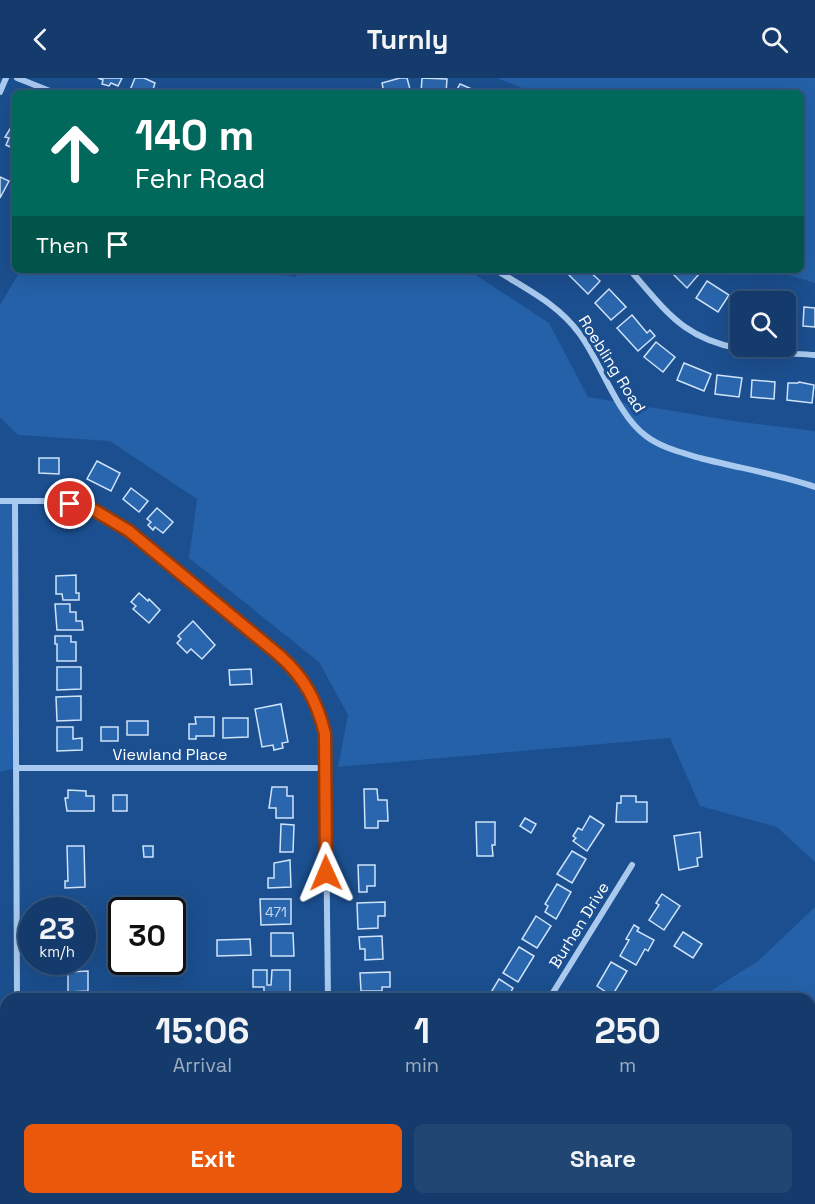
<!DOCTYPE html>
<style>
body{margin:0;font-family:"Space Grotesk",sans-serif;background:#214673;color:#f1f3f6;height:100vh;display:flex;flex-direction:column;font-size:22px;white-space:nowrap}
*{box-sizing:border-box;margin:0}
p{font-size:20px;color:#9dadc1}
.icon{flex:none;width:33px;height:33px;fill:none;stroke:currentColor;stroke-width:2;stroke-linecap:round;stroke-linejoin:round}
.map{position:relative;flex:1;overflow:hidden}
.details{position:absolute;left:0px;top:915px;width:816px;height:212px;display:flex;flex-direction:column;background:#143b6b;border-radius:18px 18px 0 0;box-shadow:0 6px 24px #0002,0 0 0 2px #33557e}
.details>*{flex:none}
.guide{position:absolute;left:12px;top:12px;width:792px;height:183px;border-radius:9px;box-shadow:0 6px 24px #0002,0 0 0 2px #33557e;background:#00695c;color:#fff;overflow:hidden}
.tools{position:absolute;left:730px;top:213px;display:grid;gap:12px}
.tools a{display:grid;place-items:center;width:66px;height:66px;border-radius:9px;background:#143b6b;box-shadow:0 6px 24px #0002,0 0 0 2px #33557e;font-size:30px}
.speed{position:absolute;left:18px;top:819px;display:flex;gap:12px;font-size:30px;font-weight:700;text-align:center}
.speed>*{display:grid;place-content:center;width:78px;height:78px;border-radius:50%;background:#143b6b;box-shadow:0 6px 24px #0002,0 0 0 2px #33557e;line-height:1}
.speed small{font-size:15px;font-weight:400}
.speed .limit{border:3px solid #111;border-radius:9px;background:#fff;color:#111}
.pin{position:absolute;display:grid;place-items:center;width:51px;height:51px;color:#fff;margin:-26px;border:3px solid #fff;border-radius:50%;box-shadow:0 2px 6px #0007}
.me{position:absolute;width:66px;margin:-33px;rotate:359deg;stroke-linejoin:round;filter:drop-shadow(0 0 4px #0008)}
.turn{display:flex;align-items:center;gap:21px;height:126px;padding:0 24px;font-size:27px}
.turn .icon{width:78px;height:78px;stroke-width:2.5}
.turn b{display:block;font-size:42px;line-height:51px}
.then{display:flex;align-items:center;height:57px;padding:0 24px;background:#0003;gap:12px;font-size:22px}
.eta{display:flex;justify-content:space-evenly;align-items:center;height:102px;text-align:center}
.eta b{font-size:36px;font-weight:700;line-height:42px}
.primary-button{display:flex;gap:12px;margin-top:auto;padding:12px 24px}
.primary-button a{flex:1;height:69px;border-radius:9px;background:#ea580c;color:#fff;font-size:24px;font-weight:700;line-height:69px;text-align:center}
.primary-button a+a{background:#214673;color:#f1f3f6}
header{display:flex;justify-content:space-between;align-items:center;height:78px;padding:0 24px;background:#143b6b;font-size:27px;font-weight:700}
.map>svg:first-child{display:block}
.green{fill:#2461a8}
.building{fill:#2a66ad;stroke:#cfe3fa;stroke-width:1.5}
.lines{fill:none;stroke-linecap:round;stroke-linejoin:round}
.minor{stroke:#a9c9ee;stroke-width:6}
.tertiary{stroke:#a9c9ee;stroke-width:10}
.route-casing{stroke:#983908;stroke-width:15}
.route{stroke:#ea580c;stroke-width:10}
.labels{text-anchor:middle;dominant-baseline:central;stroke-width:6;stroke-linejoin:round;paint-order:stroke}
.number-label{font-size:14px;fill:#cad9ea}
.street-label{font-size:16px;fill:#fff;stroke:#1b4f8f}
</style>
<header><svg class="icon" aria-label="back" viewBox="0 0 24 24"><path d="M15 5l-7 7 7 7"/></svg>Turnly<svg class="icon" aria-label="search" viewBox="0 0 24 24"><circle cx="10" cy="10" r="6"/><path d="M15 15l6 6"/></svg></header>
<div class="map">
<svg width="815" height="1126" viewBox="0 0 815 1126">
<rect width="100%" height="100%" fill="#1b4f8f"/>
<g class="green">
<path d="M 497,0 L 815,0 L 815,205 L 773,192 L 801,192 L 801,15 L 535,15 Z"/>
<path d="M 21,192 L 258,192 L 295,199 L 303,192 L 468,192 L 549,245 L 588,319 L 734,343 L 815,353 L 815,784 L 777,749 L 700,728 L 670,660 L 338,689 L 348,637 L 319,584 L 189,480 L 197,421 L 110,363 L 18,357 L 0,339 L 0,227 Z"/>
<path d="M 0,423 L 15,423 L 16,690 L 0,694 Z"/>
<path d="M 815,829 L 815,1015 L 810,1018 L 810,921 L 698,921 L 758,883 Z"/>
<path d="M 376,1121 L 436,1120 L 446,1123 L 450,1120 L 537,1121 L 528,1126 L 374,1126 Z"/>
</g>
<g class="building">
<path d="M 98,0 L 122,0 L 118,8 L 111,5 L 109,8 L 102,6 L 103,2 Z"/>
<path d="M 135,0 L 144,0 L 155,5 L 152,15 L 137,15 L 130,12 Z"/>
<path d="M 400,0 L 407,0 L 411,15 L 384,15 L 382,5 Z"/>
<path d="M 422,0 L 447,1 L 446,15 L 421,15 Z"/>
<path d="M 460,6 L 481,15 L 455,15 Z"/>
<path d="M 15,43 L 15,71 L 6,67 L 9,60 L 5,59 Z"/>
<path d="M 0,99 L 9,103 L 0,120 Z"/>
<path d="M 572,192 L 588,192 L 600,203 L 588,216 L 568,196 Z"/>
<path d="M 669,192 L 695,192 L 699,196 L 687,210 Z"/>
<path d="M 707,203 L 729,217 L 718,234 L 696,220 Z"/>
<path d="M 609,211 L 626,229 L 611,242 L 595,225 Z"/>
<path d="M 776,219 L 794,220 L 792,247 L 786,246 L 786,224 L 776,224 Z"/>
<path d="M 734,220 L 755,224 L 741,224 L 741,241 L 732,240 Z"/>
<path d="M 804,229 L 815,230 L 815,249 L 803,248 Z"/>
<path d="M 632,237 L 647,255 L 650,252 L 655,258 L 638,273 L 617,250 Z"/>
<path d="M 656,264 L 675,279 L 663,294 L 644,279 Z"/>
<path d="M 684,285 L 711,296 L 704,313 L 677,302 Z"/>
<path d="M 717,297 L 742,300 L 739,319 L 715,316 Z"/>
<path d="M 752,302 L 775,304 L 774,321 L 751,319 Z"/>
<path d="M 799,304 L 814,307 L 812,325 L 787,322 L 788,305 L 798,305 Z"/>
<path d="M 39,380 L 59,380 L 59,396 L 39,395 Z"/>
<path d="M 97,383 L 120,395 L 111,413 L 87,401 Z"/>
<path d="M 131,410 L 148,423 L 139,434 L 123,421 Z"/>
<path d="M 157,430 L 173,444 L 163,455 L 155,449 L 153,452 L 148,447 L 151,444 L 147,441 Z"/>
<path d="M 76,497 L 76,515 L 79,515 L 79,522 L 63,522 L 62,516 L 56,516 L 56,498 Z"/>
<path d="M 139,515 L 148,523 L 149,521 L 160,532 L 149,545 L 133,531 L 136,528 L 131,524 Z"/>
<path d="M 55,526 L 70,526 L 70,534 L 76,534 L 76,543 L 82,543 L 83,552 L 57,552 Z"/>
<path d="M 193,543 L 215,567 L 202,581 L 191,571 L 187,575 L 177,565 L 181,561 L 178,558 Z"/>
<path d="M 55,558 L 71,558 L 71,564 L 76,564 L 76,583 L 57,583 L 57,566 L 55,566 Z"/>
<path d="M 57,589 L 81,589 L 81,611 L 57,612 Z"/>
<path d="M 251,591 L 252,606 L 230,607 L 229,592 Z"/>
<path d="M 81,618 L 81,642 L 57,643 L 56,619 Z"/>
<path d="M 281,626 L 288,664 L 282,665 L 283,670 L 274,672 L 273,667 L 262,669 L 255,631 Z"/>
<path d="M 195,639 L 214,639 L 214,658 L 196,658 L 196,661 L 189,661 L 189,646 L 196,646 Z"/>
<path d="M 223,640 L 248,640 L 248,659 L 223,660 Z"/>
<rect x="127" y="643" width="21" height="14"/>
<path d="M 57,649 L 73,649 L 73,661 L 82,660 L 82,672 L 57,673 Z"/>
<rect x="101" y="649" width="17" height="14"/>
<path d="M 272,709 L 287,709 L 287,718 L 293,718 L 293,740 L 276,740 L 276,730 L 269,730 Z"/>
<path d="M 364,711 L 377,711 L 378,722 L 387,722 L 388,743 L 378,743 L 378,750 L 365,750 Z"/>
<path d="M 68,712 L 86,713 L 86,718 L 94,718 L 94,733 L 67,733 L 65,720 L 68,720 Z"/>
<rect x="113" y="717" width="14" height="16"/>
<path d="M 621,718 L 636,718 L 636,724 L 647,724 L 647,744 L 616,744 L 617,725 L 621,725 Z"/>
<path d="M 590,738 L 604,747 L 587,773 L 573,763 L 576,760 L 573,758 L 578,750 L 582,752 Z"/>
<path d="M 525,740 L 536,746 L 531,755 L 520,748 Z"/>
<path d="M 476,744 L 495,744 L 495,767 L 492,767 L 493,778 L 477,778 Z"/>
<path d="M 281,746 L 294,747 L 293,774 L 280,774 Z"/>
<path d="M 700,754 L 702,779 L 697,780 L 698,788 L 679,792 L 674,758 Z"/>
<path d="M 67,768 L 84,768 L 85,809 L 65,810 L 65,803 L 68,803 Z"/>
<path d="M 143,768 L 153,768 L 153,779 L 144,779 Z"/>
<path d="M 572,773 L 586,781 L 572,805 L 557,796 Z"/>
<path d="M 290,782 L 291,809 L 268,810 L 268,800 L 274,800 L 274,785 Z"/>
<path d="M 358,787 L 375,787 L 375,808 L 367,808 L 367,814 L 359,814 Z"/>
<path d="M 557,806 L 571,814 L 556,841 L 545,834 L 548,828 L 545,826 Z"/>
<path d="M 662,816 L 680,828 L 664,852 L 649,842 L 659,827 L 656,825 Z"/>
<path d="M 260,821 L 291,821 L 291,846 L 261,847 Z"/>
<path d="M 385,824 L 385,838 L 378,838 L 378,850 L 358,851 L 357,825 Z"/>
<path d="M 68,829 L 85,829 L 85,851 L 82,851 L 82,832 L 68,832 Z"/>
<path d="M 536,838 L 551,848 L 537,870 L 522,861 Z"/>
<path d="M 634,847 L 639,850 L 637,853 L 654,862 L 648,873 L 645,871 L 636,887 L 620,878 L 629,862 L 626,861 Z"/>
<path d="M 683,854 L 702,866 L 693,880 L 674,868 Z"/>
<path d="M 271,855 L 293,855 L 294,878 L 271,878 Z"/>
<path d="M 382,858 L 383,881 L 365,882 L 365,871 L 360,871 L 359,859 Z"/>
<path d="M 250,861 L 251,877 L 217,878 L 217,862 Z"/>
<path d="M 519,869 L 534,878 L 518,904 L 503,895 Z"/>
<path d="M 611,884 L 627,893 L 612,918 L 597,908 Z"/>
<path d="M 253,892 L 267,892 L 267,907 L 271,907 L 272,892 L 290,892 L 290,915 L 264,915 L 264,909 L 253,909 Z"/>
<path d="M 88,893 L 88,913 L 68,914 L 68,894 Z"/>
<path d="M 390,894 L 390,909 L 382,909 L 382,913 L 361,913 L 360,895 Z"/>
<path d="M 499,901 L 513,910 L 507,921 L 487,921 Z"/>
<path d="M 217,1120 L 236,1120 L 238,1126 L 214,1126 L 212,1123 Z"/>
<path d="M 584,1120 L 587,1126 L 570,1126 L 572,1125 L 570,1120 Z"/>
<path d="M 589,1120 L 616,1120 L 617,1122 L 610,1126 L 592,1126 Z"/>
<path d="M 781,1120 L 808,1120 L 798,1126 L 784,1126 Z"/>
</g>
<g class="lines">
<g class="minor">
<path d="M 17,0 L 55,15"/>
<path d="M 0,14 L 6,0"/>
<path d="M 496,192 C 526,211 558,226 579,255 C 601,284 617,337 646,358 C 662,370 680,374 700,380 C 738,390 778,396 815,409"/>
<path d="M 630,192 C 647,211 664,234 685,249 C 723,276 771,274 815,277"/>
<path d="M 0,423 L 45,423 L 70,426 L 94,432 L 129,453 L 279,577 C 304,600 317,623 325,656 L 328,921"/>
<path d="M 15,423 L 17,921"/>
<path d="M 16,690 L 324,690"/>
<path d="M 549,921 L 632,787"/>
<path d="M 19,1120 L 19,1126"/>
<path d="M 297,1126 L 301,1120"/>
</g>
<g class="tertiary">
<path d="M 810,1047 L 815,1045"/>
<path d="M 675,1126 L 684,1120"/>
</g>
</g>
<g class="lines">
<g class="route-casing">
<path id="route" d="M 70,426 L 94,432 L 129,453 L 279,577 C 304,599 317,623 325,656 L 326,795"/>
</g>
<use href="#route" class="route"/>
</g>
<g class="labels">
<g class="number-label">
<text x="276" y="834">471</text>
</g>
<g class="street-label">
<text transform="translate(612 286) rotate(58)">Roebling Road</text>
<text x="170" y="676">Viewland Place</text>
<text transform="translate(579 847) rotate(-58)">Burhen Drive</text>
</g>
</g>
</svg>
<div class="tools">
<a><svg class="icon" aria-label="search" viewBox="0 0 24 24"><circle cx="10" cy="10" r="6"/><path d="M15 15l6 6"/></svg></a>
</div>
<div class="speed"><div>23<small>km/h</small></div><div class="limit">30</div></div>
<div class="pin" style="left:70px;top:426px;background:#d93025"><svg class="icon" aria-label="arrive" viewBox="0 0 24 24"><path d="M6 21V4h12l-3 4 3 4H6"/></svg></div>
<svg class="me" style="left:326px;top:795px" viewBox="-20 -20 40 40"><path d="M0-17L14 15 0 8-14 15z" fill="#ea580c" stroke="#fff" stroke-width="4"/></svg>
<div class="guide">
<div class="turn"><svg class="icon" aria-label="ahead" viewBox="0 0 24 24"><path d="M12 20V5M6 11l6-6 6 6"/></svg><div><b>140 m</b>Fehr Road</div></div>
<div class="then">Then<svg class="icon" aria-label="arrive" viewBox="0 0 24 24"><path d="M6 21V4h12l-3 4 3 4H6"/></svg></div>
</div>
<section class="details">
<div class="eta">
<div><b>15:06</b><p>Arrival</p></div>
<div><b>1</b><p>min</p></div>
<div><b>250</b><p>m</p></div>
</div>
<div class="primary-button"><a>Exit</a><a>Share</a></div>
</section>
</div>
